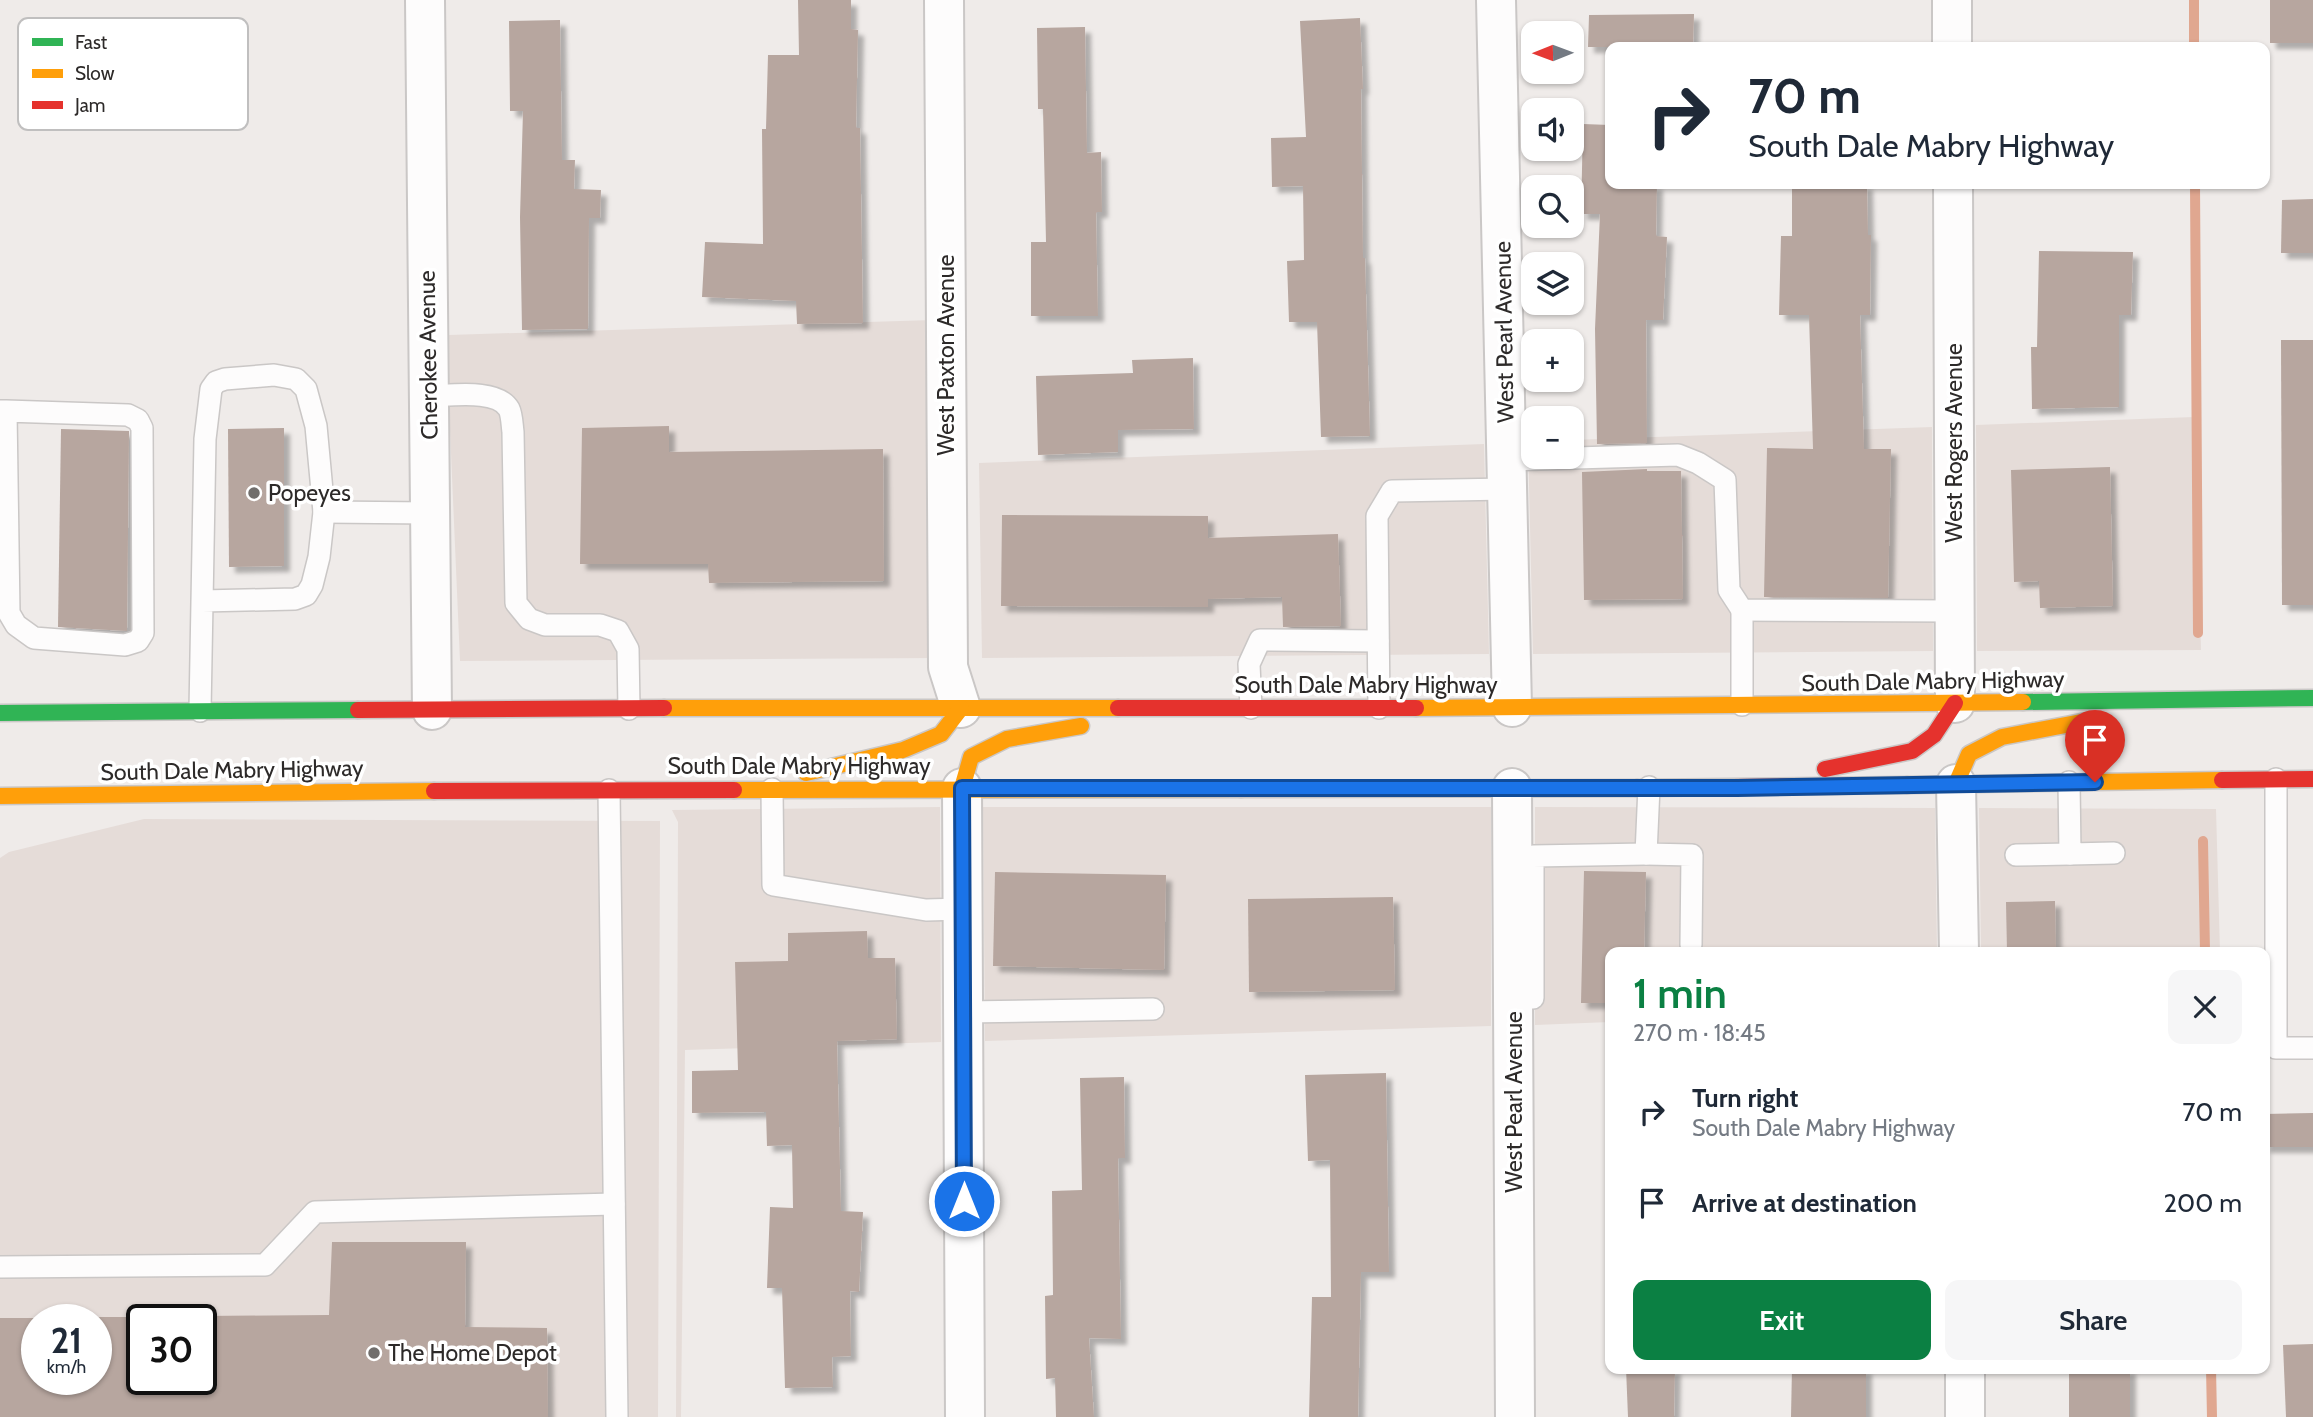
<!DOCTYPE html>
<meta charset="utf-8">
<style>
body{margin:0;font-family:Cabin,sans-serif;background:#f6f6f7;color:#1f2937;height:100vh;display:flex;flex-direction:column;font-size:26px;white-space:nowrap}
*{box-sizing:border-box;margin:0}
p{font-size:23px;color:#747a83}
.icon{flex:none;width:38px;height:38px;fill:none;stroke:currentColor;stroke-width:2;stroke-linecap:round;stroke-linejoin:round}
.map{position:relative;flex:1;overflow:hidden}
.side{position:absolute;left:1605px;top:947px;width:665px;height:427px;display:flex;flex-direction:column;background:#fff;border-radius:14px;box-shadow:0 2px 5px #0004}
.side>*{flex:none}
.top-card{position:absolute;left:1605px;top:42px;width:665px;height:147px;border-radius:14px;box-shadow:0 2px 5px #0004;background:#fff;color:#1f2937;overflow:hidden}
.needle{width:46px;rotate:269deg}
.controls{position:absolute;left:1521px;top:21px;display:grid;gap:14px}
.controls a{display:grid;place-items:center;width:63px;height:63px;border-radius:14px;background:#fff;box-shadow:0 2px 5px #0004;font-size:35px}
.speed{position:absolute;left:21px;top:1304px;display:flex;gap:14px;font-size:35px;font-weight:700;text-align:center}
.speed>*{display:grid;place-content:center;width:91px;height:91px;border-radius:50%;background:#fff;box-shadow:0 2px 5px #0004;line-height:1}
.speed small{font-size:18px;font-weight:400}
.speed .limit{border:4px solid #111;border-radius:10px;background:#fff;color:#111}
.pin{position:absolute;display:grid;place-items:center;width:60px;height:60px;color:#fff;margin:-72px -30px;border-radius:50% 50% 50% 0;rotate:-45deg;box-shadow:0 0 7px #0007}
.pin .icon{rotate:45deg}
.me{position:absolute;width:77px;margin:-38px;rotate:0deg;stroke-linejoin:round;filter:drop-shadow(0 0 5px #0008)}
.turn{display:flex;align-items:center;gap:24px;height:147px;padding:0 28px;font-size:32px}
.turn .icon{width:91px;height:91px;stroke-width:2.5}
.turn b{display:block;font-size:49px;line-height:60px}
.round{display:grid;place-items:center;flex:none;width:74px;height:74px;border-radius:14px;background:#f6f6f7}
.overview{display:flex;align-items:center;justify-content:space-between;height:119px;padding:0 28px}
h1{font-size:42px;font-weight:600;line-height:52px;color:#0b8043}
.button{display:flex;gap:14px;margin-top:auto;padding:14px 28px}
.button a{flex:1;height:80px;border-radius:14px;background:#0b8043;color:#fff;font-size:28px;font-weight:600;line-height:80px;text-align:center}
.button a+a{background:#f6f6f7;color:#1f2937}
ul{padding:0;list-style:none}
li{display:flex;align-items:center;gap:21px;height:91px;padding:0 28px}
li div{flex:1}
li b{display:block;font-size:26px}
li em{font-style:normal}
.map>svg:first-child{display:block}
.built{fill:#e5dcd8;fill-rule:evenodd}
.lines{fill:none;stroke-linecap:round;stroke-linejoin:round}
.stream{stroke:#e0a790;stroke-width:10}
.building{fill:#b7a69f;filter:url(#shadow)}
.lane-casing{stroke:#cac7c6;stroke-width:24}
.street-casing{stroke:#cac7c6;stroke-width:42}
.fast-casing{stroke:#cac7c6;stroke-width:19}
.slow-casing{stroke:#cac7c6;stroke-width:19}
.jam-casing{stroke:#cac7c6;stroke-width:19}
.lane{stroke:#fdfcfc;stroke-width:21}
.street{stroke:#fdfcfc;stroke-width:38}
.fast{stroke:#30b455;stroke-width:16}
.slow{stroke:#ff9f0a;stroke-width:16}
.jam{stroke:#e5322d;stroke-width:16}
.route-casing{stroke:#114b97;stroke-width:18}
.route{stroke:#1a73e8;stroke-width:12}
.poi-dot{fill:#716e6c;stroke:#fff;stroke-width:2.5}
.labels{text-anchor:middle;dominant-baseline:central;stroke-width:7;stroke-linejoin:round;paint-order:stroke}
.street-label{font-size:23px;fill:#2d2a29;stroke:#fff}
.poi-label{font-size:23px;fill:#2d2a29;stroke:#fff;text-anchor:start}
.key{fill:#fff;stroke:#c0bfbf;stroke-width:2}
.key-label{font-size:19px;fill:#2d2a29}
</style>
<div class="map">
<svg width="2313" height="1417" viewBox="0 0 2313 1417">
<defs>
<filter id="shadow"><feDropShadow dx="6" dy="6" stdDeviation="2" flood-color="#0004"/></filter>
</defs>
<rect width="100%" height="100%" fill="#efebe9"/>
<g class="built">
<path d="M 933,320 L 938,658 L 460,661 L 450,430 L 449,335 Z"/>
<path d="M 2194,417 L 2201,650 L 1977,651 L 1976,425 Z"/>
<path d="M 1932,427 L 1933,651 L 1533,654 L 1528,442 L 1533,442 L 1533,457 L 1572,457 L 1572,440 Z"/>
<path d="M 1484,444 L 1489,654 L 982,658 L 979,463 Z"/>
<path d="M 940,807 L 941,1042 L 685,1050 L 681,1417 L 676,1417 L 678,822 L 672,810 Z"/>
<path d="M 983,807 L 1491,807 L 1491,1026 L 985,1041 Z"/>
<path d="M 1535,807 L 1935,808 L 1937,952 L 1610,952 L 1610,1022 L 1535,1025 Z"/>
<path d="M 1979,808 L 2216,809 L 2220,952 L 1981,952 Z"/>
<path d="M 144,819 L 660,821 L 658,1417 L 0,1417 L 0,858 L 9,852 ZM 37,1320 L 96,1320 L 96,1379 L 37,1379 ZM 142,1320 L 201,1320 L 201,1379 L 142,1379 Z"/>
</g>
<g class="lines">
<g class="stream">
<path d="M 2194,0 L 2194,47"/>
<path d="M 2195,184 L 2198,633"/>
<path d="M 2203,841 L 2205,952"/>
<path d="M 2211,1368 L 2212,1417"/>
</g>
</g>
<g class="building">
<path d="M 798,0 L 851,0 L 851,29 L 858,30 L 856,128 L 860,128 L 863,323 L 797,324 L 796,301 L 702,297 L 705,242 L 763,244 L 762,129 L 766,129 L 768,55 L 799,55 Z"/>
<rect x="2270" y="0" width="43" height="43"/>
<path d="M 1694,14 L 1693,47 L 1588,47 L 1589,15 Z"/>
<path d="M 1360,18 L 1363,89 L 1361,89 L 1363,258 L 1365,258 L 1370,436 L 1321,437 L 1317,322 L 1289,322 L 1287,261 L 1304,260 L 1303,186 L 1272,187 L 1271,138 L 1306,137 L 1300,21 Z"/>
<path d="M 560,20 L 562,160 L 575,160 L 574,189 L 601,190 L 600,218 L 589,218 L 588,329 L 522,330 L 520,217 L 523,111 L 510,111 L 509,21 Z"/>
<path d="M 1085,27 L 1087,153 L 1101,152 L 1102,212 L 1096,212 L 1098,316 L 1031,316 L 1031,242 L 1046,242 L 1043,109 L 1038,109 L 1037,28 Z"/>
<path d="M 1583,124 L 1610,125 L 1610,184 L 1657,184 L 1656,236 L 1667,237 L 1663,320 L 1646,320 L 1647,443 L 1597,444 L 1595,329 L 1600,214 L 1581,214 Z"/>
<path d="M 1792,184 L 1867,184 L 1868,235 L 1871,235 L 1870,315 L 1860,315 L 1864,449 L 1891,449 L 1888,598 L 1764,597 L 1767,448 L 1813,449 L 1809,315 L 1779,315 L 1781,236 L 1792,236 Z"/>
<path d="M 2313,199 L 2313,253 L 2281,253 L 2282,200 Z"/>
<path d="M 2039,251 L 2133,252 L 2131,315 L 2119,315 L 2119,407 L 2032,409 L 2031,347 L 2037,347 Z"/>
<path d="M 2281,340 L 2313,340 L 2313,605 L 2282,605 Z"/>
<path d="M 1193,358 L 1194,429 L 1118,430 L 1118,452 L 1038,455 L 1036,376 L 1133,373 L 1132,360 Z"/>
<path d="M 669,426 L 669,452 L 883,449 L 884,581 L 709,583 L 708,564 L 580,564 L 582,428 Z"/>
<path d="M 284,428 L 284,566 L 229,567 L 228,429 Z"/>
<path d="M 61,429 L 129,431 L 127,631 L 58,627 Z"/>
<path d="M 2110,467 L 2113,606 L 2040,608 L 2039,581 L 2014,582 L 2011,470 Z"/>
<path d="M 1647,469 L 1647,471 L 1681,471 L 1683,599 L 1584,600 L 1582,472 Z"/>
<path d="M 1002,515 L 1208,516 L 1208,538 L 1338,534 L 1341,626 L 1283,627 L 1282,597 L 1208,599 L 1208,607 L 1001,606 Z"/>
<path d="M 1584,871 L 1646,872 L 1644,952 L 1610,952 L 1610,1003 L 1581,1003 Z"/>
<path d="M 995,872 L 1166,875 L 1164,970 L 993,966 Z"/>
<path d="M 1393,897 L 1395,990 L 1249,992 L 1248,899 Z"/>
<path d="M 2055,901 L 2056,952 L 2007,952 L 2006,902 Z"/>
<path d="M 867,931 L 868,958 L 895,958 L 897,1039 L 837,1041 L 841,1211 L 863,1212 L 859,1292 L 850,1291 L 851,1356 L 832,1357 L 833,1387 L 785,1388 L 782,1288 L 767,1288 L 770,1207 L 793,1208 L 792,1145 L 767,1146 L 766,1112 L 692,1113 L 692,1071 L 738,1070 L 735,962 L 788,961 L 788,933 Z"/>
<path d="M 1386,1073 L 1389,1272 L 1361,1272 L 1358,1417 L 1309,1417 L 1312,1297 L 1331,1297 L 1330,1160 L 1308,1161 L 1305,1075 Z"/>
<path d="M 1124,1077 L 1125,1158 L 1118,1158 L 1121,1339 L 1089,1338 L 1094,1417 L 1056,1417 L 1055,1378 L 1046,1379 L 1045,1296 L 1053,1295 L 1052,1191 L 1082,1190 L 1080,1078 Z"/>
<path d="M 2313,1113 L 2313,1147 L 2264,1147 L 2264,1114 Z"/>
<path d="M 332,1242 L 466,1242 L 465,1327 L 547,1328 L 548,1417 L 0,1417 L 0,1318 L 37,1318 L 37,1379 L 96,1379 L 96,1317 L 142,1317 L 142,1379 L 201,1379 L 201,1316 L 329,1315 Z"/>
<path d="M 2313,1344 L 2313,1417 L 2286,1417 L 2283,1345 Z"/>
<path d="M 1626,1368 L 1675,1368 L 1674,1417 L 1628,1417 Z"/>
<path d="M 1792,1368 L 1866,1368 L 1866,1417 L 1791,1417 Z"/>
<rect x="2069" y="1368" width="61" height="49"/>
</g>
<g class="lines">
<g class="lane-casing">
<g id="lane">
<path d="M 428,396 C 449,396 497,388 509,409 C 512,415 512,425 513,432 L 516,603 L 529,619 L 545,625 L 600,625 L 618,631 L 628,649 L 629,709"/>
<path d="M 0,411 L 6,411 L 128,415 L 138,420 L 142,428 L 143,633 L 138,641 L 125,645 L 34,638 L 16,625 L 9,613 L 6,411"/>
<path d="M 1507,460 L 1678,455 L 1698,463 L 1725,480 L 1729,590 L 1742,610 L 1954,611"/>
<path d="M 324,512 L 430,513"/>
<path d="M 1742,705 L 1742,610"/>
<path d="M 1251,708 L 1249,664 L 1260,640 L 1378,641"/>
<path d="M 1379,708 L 1377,516 L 1392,491 L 1508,489"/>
<path d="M 200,711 L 205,439 L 211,389 L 216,382 L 225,379 L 274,375 L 296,379 L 306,389 L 316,426 L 324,512 L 319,557 L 312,585 L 306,595 L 295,599 L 202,601"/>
<path d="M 2276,779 L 2276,1048 L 2313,1048"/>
<path d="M 2069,782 L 2070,854 L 2114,853"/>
<path d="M 1649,787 L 1646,854 L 1692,855 L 1691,945"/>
<path d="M 772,789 L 773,885 L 926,910 L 962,909"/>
<path d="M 609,790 L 617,1417"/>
<path d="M 2016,855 L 2070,854"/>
<path d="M 1514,998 L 1533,998 L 1533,856 L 1646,854"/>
<path d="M 963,1012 L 1153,1009"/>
<path d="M 0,1267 L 265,1265 L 315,1212 L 614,1204"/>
</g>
</g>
<g class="street-casing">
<g id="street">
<path d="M 425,0 L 432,710"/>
<path d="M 944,0 L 948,667 L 961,708"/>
<path d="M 1496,0 L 1512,707"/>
<path d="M 1952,0 L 1952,47"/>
<path d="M 1953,184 L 1955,703"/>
<path d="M 1956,784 L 1959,952"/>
<path d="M 962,788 L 965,1417"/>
<path d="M 1512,788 L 1515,1417"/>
<path d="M 1965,1368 L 1965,1417"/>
</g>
</g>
<g class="fast-casing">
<g id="fast">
<path d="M 2023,702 L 2313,698"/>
<path d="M 0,713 L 358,710"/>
<path d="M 1241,789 L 1637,788"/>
</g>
</g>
<g class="slow-casing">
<g id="slow">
<path d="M 664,708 L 1118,708"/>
<path d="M 1416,708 L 2023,702"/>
<path d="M 806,773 L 903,750 L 941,734 L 961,708"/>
<path d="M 1956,784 L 1969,754 L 2002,737 L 2092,720"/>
<path d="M 1907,785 L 2222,780"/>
<path d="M 962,788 L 971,757 L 1007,739 L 1081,726"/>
<path d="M 734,790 L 1241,789"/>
<path d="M 0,796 L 434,791"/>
</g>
</g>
<g class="jam-casing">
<g id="jam">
<path d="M 1118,708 L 1416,708"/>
<path d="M 358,710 L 664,708"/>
<path d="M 1825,769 L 1912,751 L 1934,735 L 1955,703"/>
<path d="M 2222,780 L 2313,779"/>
<path d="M 1637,788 L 1907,785"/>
<path d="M 434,791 L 734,790"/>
</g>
</g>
<use href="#lane" class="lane"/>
<use href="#street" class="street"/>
<use href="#fast" class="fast"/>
<use href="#slow" class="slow"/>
<use href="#jam" class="jam"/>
</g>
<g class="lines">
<g class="route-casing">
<path id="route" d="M 964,1201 L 962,788 L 1737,788 L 2095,782"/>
</g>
<use href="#route" class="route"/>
</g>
<g class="poi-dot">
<circle cx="254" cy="493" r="7"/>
<circle cx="374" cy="1353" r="7"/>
</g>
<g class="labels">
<g class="street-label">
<text transform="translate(1504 332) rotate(-91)">West Pearl Avenue</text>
<text transform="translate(428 355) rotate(-91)">Cherokee Avenue</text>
<text transform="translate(946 355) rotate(-90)">West Paxton Avenue</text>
<text transform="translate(1954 443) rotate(-90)">West Rogers Avenue</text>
<text transform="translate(1933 681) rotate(-1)">South Dale Mabry Highway</text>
<text x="1366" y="685">South Dale Mabry Highway</text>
<text x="799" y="766">South Dale Mabry Highway</text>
<text transform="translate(232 770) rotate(-1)">South Dale Mabry Highway</text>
<text transform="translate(1514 1102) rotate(-90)">West Pearl Avenue</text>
</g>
<g class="poi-label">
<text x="268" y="493">Popeyes</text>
<text x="388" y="1353">The Home Depot</text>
</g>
</g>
<rect x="18" y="18" width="230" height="112" rx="10" class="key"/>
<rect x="32" y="38" width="31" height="8" fill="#30b455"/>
<rect x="32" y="69" width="31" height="9" fill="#ff9f0a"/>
<rect x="32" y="101" width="31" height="8" fill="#e5322d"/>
<g class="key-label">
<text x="75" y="49">Fast</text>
<text x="75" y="80">Slow</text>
<text x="75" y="112">Jam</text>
</g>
</svg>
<div class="controls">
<a><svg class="needle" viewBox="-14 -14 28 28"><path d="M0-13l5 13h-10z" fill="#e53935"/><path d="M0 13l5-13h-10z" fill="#747a83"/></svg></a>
<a><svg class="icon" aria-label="sound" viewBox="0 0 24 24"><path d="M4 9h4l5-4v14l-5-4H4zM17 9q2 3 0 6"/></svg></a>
<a><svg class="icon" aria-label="search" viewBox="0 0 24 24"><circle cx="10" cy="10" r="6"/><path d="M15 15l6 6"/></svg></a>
<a><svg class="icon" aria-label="layers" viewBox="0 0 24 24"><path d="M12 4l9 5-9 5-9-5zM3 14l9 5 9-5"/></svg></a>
<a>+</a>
<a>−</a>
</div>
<div class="speed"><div>21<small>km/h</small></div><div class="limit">30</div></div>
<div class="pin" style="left:2095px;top:782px;background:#d93025"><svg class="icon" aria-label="arrive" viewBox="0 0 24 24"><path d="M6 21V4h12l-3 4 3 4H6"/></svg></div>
<svg class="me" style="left:964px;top:1201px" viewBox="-20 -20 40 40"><circle r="17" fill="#1a73e8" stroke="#fff" stroke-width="3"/><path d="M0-11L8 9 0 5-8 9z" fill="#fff"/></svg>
<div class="top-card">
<div class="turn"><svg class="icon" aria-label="right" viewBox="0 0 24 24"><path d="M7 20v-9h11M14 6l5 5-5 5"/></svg><div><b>70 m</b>South Dale Mabry Highway</div></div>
</div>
<section class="side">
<div class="overview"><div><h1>1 min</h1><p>270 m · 18:45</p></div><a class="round"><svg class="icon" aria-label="close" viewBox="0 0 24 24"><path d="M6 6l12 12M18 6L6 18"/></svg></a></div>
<ul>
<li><svg class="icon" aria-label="right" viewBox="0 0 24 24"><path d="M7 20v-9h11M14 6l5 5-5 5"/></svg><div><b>Turn right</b><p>South Dale Mabry Highway</p></div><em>70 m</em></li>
<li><svg class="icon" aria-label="arrive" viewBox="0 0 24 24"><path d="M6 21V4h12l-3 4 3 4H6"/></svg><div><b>Arrive at destination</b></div><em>200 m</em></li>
</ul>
<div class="button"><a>Exit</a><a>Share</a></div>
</section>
</div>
